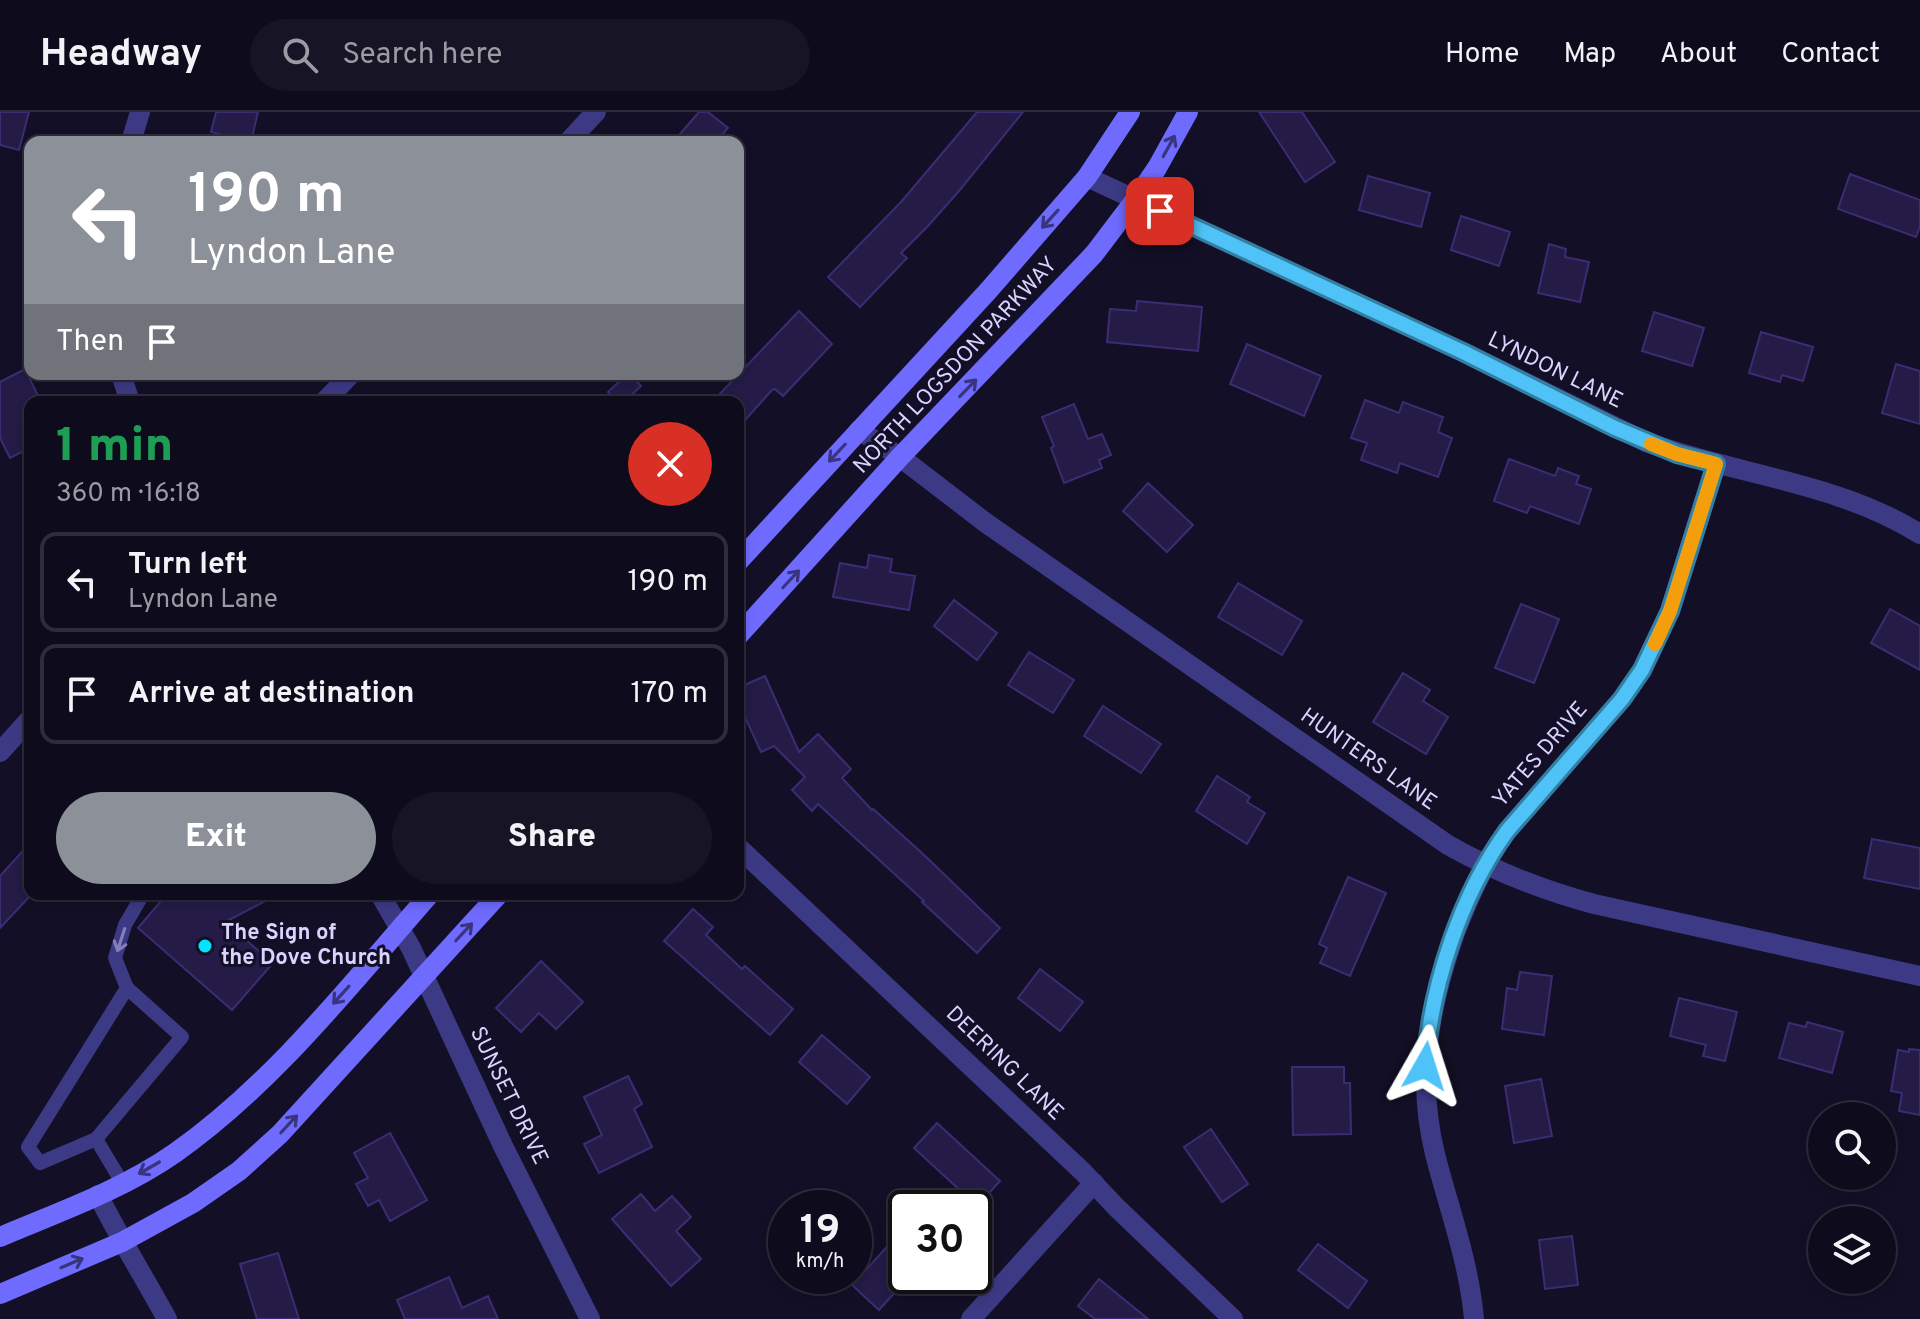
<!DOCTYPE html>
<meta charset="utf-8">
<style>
body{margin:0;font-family:Overpass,sans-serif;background:#171425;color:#f1f3f6;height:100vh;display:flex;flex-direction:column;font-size:30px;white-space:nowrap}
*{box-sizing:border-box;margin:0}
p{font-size:26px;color:#9b9ba3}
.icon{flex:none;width:44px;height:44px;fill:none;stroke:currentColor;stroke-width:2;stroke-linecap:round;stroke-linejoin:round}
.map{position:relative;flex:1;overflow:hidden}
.panel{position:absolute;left:24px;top:284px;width:720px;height:504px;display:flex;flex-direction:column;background:#0e0b1c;border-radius:16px;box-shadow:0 4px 12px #0003,0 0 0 2px #2e2b3b}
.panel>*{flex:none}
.top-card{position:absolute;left:24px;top:24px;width:720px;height:244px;border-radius:16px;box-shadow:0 4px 12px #0003,0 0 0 2px #2e2b3b;background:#8c9099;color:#fff;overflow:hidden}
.controls{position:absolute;left:1808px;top:990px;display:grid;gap:16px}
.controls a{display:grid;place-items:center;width:88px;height:88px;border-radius:50%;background:#0e0b1c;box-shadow:0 4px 12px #0003,0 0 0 2px #2e2b3b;font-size:40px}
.speed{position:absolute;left:768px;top:1078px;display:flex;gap:16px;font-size:40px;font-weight:700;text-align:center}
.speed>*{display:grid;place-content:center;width:104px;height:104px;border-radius:50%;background:#0e0b1c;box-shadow:0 4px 12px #0003,0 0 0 2px #2e2b3b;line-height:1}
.speed small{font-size:20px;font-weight:400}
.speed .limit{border:4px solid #111;border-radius:12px;background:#fff;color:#111}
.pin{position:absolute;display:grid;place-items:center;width:68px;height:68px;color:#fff;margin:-34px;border-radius:16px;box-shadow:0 4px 12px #0006}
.me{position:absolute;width:88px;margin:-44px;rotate:6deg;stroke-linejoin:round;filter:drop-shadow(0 0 6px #0008)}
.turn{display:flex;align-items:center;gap:28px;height:168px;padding:0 32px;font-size:36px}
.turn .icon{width:104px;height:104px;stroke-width:2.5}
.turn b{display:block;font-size:56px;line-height:68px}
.then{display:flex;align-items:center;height:76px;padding:0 32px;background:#0003;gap:16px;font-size:30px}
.round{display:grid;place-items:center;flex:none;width:84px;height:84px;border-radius:42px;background:#171425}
.headline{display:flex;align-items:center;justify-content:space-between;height:136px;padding:0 32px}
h1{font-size:48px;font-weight:800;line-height:60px;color:#1e9e55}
.button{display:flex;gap:16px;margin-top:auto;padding:16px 32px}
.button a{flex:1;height:92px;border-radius:48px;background:#8c9099;color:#fff;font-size:32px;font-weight:800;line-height:92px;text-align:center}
.button a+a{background:#171425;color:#f1f3f6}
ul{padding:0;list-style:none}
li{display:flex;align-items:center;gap:24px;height:100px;margin:0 16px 12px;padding:0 16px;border:4px solid #2e2b3b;border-radius:16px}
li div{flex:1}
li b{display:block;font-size:30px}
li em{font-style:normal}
header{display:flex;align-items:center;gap:48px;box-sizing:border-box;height:112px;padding:0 40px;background:#0e0b1c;border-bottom:2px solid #2e2b3b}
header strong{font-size:38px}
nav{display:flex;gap:44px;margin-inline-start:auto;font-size:28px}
.search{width:560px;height:72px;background:#171425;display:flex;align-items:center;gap:20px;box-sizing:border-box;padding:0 28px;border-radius:44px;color:#9b9ba3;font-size:30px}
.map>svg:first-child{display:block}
.building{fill:#241b47;stroke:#3b2d73;stroke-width:2}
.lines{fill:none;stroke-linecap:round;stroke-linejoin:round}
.lane{stroke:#3d3a85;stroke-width:14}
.street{stroke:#3d3a85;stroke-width:20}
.secondary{stroke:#6f6bff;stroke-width:20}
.oneway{stroke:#38347d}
.oneway2{stroke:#837fbc}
.route-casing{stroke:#337fa1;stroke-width:20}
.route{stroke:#4fc3f7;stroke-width:14}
.slow{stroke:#f59e0b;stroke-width:14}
.poi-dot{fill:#00e5ff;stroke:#130f26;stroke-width:3}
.labels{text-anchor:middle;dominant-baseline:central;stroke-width:6;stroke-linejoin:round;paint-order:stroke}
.street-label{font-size:22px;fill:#d9d4ff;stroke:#130f26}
.poi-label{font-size:22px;font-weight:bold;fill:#d9d4ff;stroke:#130f26;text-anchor:start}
</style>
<header>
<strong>Headway</strong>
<div class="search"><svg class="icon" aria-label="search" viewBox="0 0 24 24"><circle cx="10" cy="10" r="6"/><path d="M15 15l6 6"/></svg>Search here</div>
<nav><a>Home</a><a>Map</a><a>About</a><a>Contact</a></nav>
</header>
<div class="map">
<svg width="1920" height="1207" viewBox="0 0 1920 1207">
<rect width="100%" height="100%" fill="#130f26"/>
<g class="building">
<path d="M 0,0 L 29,0 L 19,38 L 0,33 Z"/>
<path d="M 216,0 L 258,0 L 251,30 L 211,20 Z"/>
<path d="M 699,0 L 708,0 L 728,16 L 716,30 L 673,30 Z"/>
<path d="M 977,0 L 1023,0 L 959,79 L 928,114 L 901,141 L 907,146 L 860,195 L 828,165 L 901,90 Z"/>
<path d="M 1259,0 L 1302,0 L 1335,50 L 1305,70 Z"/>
<path d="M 1850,62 L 1920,88 L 1920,114 L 1916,125 L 1838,97 Z"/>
<path d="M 1368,64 L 1430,81 L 1421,115 L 1359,98 Z"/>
<path d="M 1461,104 L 1510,120 L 1499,154 L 1451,138 Z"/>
<path d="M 1549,132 L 1566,137 L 1565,145 L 1589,150 L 1580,190 L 1538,181 Z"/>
<path d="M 1137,189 L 1202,195 L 1198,239 L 1107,230 L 1110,197 L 1136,199 Z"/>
<path d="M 799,199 L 832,232 L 783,284 L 775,277 L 772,278 L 738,316 L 738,290 L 712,290 Z"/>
<path d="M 1654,200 L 1704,216 L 1692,254 L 1642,239 Z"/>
<path d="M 1761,220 L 1813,235 L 1803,269 L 1782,263 L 1780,270 L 1749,261 Z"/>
<path d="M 1247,232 L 1321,264 L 1304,304 L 1230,272 Z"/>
<path d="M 1896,252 L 1920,259 L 1920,312 L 1882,301 Z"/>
<path d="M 25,257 L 41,290 L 30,290 L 30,336 L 10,346 L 0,326 L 0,270 Z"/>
<path d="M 627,262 L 630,262 L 641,274 L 624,290 L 618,290 L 608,280 Z"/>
<path d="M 1365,288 L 1399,301 L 1403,290 L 1443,305 L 1438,320 L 1452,326 L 1438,365 L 1400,351 L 1397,361 L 1361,348 L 1367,331 L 1351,326 Z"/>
<path d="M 1074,292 L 1088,327 L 1102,322 L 1111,343 L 1099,348 L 1102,356 L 1064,371 L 1051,336 L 1054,334 L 1042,305 Z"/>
<path d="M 1509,347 L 1555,364 L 1558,356 L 1579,364 L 1576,372 L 1591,377 L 1579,412 L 1530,394 L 1527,401 L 1494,389 Z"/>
<path d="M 1148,371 L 1193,413 L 1167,440 L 1123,399 Z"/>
<path d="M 869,443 L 892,447 L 890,460 L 915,464 L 909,498 L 833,485 L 840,451 L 867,456 Z"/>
<path d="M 1238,471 L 1302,509 L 1282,543 L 1218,505 Z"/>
<path d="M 954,488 L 997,521 L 977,548 L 934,514 Z"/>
<path d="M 1521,492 L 1559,507 L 1534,571 L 1495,556 Z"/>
<path d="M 1890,497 L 1920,514 L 1920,558 L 1871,531 Z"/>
<path d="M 1029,540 L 1074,568 L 1053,601 L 1008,573 Z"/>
<path d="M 1403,561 L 1430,578 L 1423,589 L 1448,605 L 1426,642 L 1373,610 Z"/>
<path d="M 765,564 L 799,640 L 818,622 L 851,657 L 842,666 L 872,698 L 873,697 L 922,741 L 1000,816 L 977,841 L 922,790 L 924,789 L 818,692 L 812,699 L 792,678 L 805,665 L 774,634 L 761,640 L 738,590 L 738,576 Z"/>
<path d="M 1103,594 L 1161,632 L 1141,661 L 1084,624 Z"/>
<path d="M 1217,664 L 1250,685 L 1247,690 L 1265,701 L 1247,732 L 1196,699 Z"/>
<path d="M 1872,727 L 1920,736 L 1920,777 L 1864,766 Z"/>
<path d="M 30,731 L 30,784 L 0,816 L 0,764 Z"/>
<path d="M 1348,765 L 1386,781 L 1350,864 L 1320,851 L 1327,836 L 1319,832 Z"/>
<path d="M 167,782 L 279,782 L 225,810 L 273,851 L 232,898 L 138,816 Z"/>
<path d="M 693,797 L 713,815 L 706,823 L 742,857 L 745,854 L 793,897 L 770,923 L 664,829 Z"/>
<path d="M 541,849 L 583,890 L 556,917 L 539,901 L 521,920 L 496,896 Z"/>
<path d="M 1040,857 L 1083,890 L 1060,919 L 1018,886 Z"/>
<path d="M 1520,860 L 1552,864 L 1544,923 L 1502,917 L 1507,876 L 1517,878 Z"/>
<path d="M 1679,886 L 1737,900 L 1725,949 L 1703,944 L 1706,933 L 1670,924 Z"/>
<path d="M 1807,910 L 1843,920 L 1832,961 L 1779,946 L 1789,911 L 1806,915 Z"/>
<path d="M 822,923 L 870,965 L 847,992 L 799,950 Z"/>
<path d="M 1909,937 L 1920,938 L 1920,1003 L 1899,999 L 1902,981 L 1891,979 L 1898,938 L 1909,940 Z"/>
<path d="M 1292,955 L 1344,955 L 1344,971 L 1350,971 L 1351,1022 L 1293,1023 Z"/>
<path d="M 628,964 L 642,992 L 634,997 L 652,1035 L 599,1061 L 584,1032 L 602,1023 L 584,985 Z"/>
<path d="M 1541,967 L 1552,1024 L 1514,1031 L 1505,974 Z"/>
<path d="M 937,1011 L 1000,1069 L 977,1094 L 914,1036 Z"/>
<path d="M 1211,1017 L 1248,1072 L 1222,1090 L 1184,1035 Z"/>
<path d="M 390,1021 L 427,1088 L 390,1109 L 379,1088 L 368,1094 L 356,1072 L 368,1066 L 354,1041 Z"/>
<path d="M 641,1082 L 655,1099 L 672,1084 L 691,1105 L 676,1119 L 701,1147 L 671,1174 L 612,1107 Z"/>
<path d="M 906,1114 L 906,1168 L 879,1198 L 852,1173 Z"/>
<path d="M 1572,1124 L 1578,1173 L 1545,1177 L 1539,1128 Z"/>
<path d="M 1318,1132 L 1367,1169 L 1348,1196 L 1298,1158 Z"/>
<path d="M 278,1141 L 299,1207 L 257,1207 L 240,1152 Z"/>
<path d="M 449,1165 L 462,1196 L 488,1184 L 498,1207 L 405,1207 L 397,1188 Z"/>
<path d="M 1099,1167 L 1148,1207 L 1095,1207 L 1078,1194 Z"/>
</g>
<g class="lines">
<g class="lane">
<path d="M 127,876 L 115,846 L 125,813 L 143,782"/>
<path d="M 96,1027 L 40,1051 L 28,1035 L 127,876 L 182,925 L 96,1027 L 123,1072"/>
</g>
<g class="street">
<path d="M 131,30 L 140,0"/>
<path d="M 568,30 L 596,0"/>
<path d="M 1087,65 L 1463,240 L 1646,330 C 1736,363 1837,370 1920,422"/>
<path d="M 121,262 L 130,290"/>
<path d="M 324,290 L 351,262"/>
<path d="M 859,318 L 900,345 L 986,411 L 1448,733 C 1496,760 1541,778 1594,792 L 1920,864"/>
<path d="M 0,640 L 30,607"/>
<path d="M 738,735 L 1083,1060 L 1116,1095 L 1233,1207"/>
<path d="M 380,782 L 411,836 L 503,1034 L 590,1207"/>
<path d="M 98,1083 C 119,1125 144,1165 167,1207"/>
<path d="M 971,1207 L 1094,1071"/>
<path d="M 1474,1207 C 1469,1150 1449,1097 1435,1042 C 1416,965 1429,895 1455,821 C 1469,785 1484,751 1507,719 L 1622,587 L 1642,558 L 1670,499 L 1716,352"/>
</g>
<g class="secondary">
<path d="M 738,450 L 988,179 L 1087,65 L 1130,0"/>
<path d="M 738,524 L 900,345 L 1094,142 L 1135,88 L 1157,56 L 1188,0"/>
<path d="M 0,1125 C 59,1100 122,1078 175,1041 C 273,972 351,872 430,782"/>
<path d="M 0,1182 L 122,1130 L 193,1091 L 239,1059 L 280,1022 L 499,782"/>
</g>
</g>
<defs><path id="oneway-shaft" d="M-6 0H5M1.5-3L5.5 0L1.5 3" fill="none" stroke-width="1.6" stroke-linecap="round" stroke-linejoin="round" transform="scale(2)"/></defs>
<g class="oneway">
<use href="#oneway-shaft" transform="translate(1169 34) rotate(-61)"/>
<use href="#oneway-shaft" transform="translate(1050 107) rotate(132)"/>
<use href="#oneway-shaft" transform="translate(968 276) rotate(-46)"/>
<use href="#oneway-shaft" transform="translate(837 341) rotate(133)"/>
<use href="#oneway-shaft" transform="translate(791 467) rotate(-47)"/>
<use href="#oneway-shaft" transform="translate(464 820) rotate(-47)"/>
<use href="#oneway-shaft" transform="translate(341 883) rotate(132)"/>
<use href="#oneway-shaft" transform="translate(289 1012) rotate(-47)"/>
<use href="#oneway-shaft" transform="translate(149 1056) rotate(150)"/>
<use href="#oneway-shaft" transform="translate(72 1151) rotate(-23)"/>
</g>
<use class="oneway2" href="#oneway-shaft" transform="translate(121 828) rotate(108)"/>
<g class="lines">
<g class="route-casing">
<path id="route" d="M 1160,99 L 1463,240 L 1615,316 L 1677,342 L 1716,352 L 1670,499 L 1642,558 L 1622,587 L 1507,719 C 1460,784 1431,874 1425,954"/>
</g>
<use href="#route" class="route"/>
<path class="slow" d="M 1651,332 L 1677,342 L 1716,352 L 1670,499 L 1655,532"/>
</g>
<circle class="poi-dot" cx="205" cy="834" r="8"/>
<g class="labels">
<g class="street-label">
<text transform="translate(956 254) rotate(-47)">NORTH LOGSDON PARKWAY</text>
<text transform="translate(1555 259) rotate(26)">LYNDON LANE</text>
<text transform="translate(1541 643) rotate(-49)">YATES DRIVE</text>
<text transform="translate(1368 648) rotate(35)">HUNTERS LANE</text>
<text transform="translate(1004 952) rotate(44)">DEERING LANE</text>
<text transform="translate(508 984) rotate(64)">SUNSET DRIVE</text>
</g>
<g class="poi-label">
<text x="221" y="821">The Sign of<tspan x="221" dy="25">the Dove Church</tspan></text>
</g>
</g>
</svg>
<div class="controls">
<a><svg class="icon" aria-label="search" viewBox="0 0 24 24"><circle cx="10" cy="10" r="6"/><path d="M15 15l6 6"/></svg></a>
<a><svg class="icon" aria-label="layers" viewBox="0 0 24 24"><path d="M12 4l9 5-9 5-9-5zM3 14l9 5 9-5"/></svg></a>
</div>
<div class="speed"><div>19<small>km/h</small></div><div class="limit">30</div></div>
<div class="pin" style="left:1160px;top:99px;background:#d93025"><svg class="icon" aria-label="arrive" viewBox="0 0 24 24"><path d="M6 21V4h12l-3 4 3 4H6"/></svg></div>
<svg class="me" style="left:1425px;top:954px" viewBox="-20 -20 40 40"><path d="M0-17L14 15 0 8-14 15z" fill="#4fc3f7" stroke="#fff" stroke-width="4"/></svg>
<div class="top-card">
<div class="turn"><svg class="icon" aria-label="left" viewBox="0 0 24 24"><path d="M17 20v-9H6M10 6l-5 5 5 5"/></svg><div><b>190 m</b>Lyndon Lane</div></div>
<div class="then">Then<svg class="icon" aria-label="arrive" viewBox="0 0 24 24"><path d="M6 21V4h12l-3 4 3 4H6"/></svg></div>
</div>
<section class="panel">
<div class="headline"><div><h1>1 min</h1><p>360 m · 16:18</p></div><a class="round" style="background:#d93025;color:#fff"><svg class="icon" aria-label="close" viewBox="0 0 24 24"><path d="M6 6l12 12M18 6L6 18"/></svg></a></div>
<ul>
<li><svg class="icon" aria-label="left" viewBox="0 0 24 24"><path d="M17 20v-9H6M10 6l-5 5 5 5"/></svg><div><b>Turn left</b><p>Lyndon Lane</p></div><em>190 m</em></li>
<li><svg class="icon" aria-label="arrive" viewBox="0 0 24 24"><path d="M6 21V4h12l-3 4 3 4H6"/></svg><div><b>Arrive at destination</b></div><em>170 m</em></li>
</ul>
<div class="button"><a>Exit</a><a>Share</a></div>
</section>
</div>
